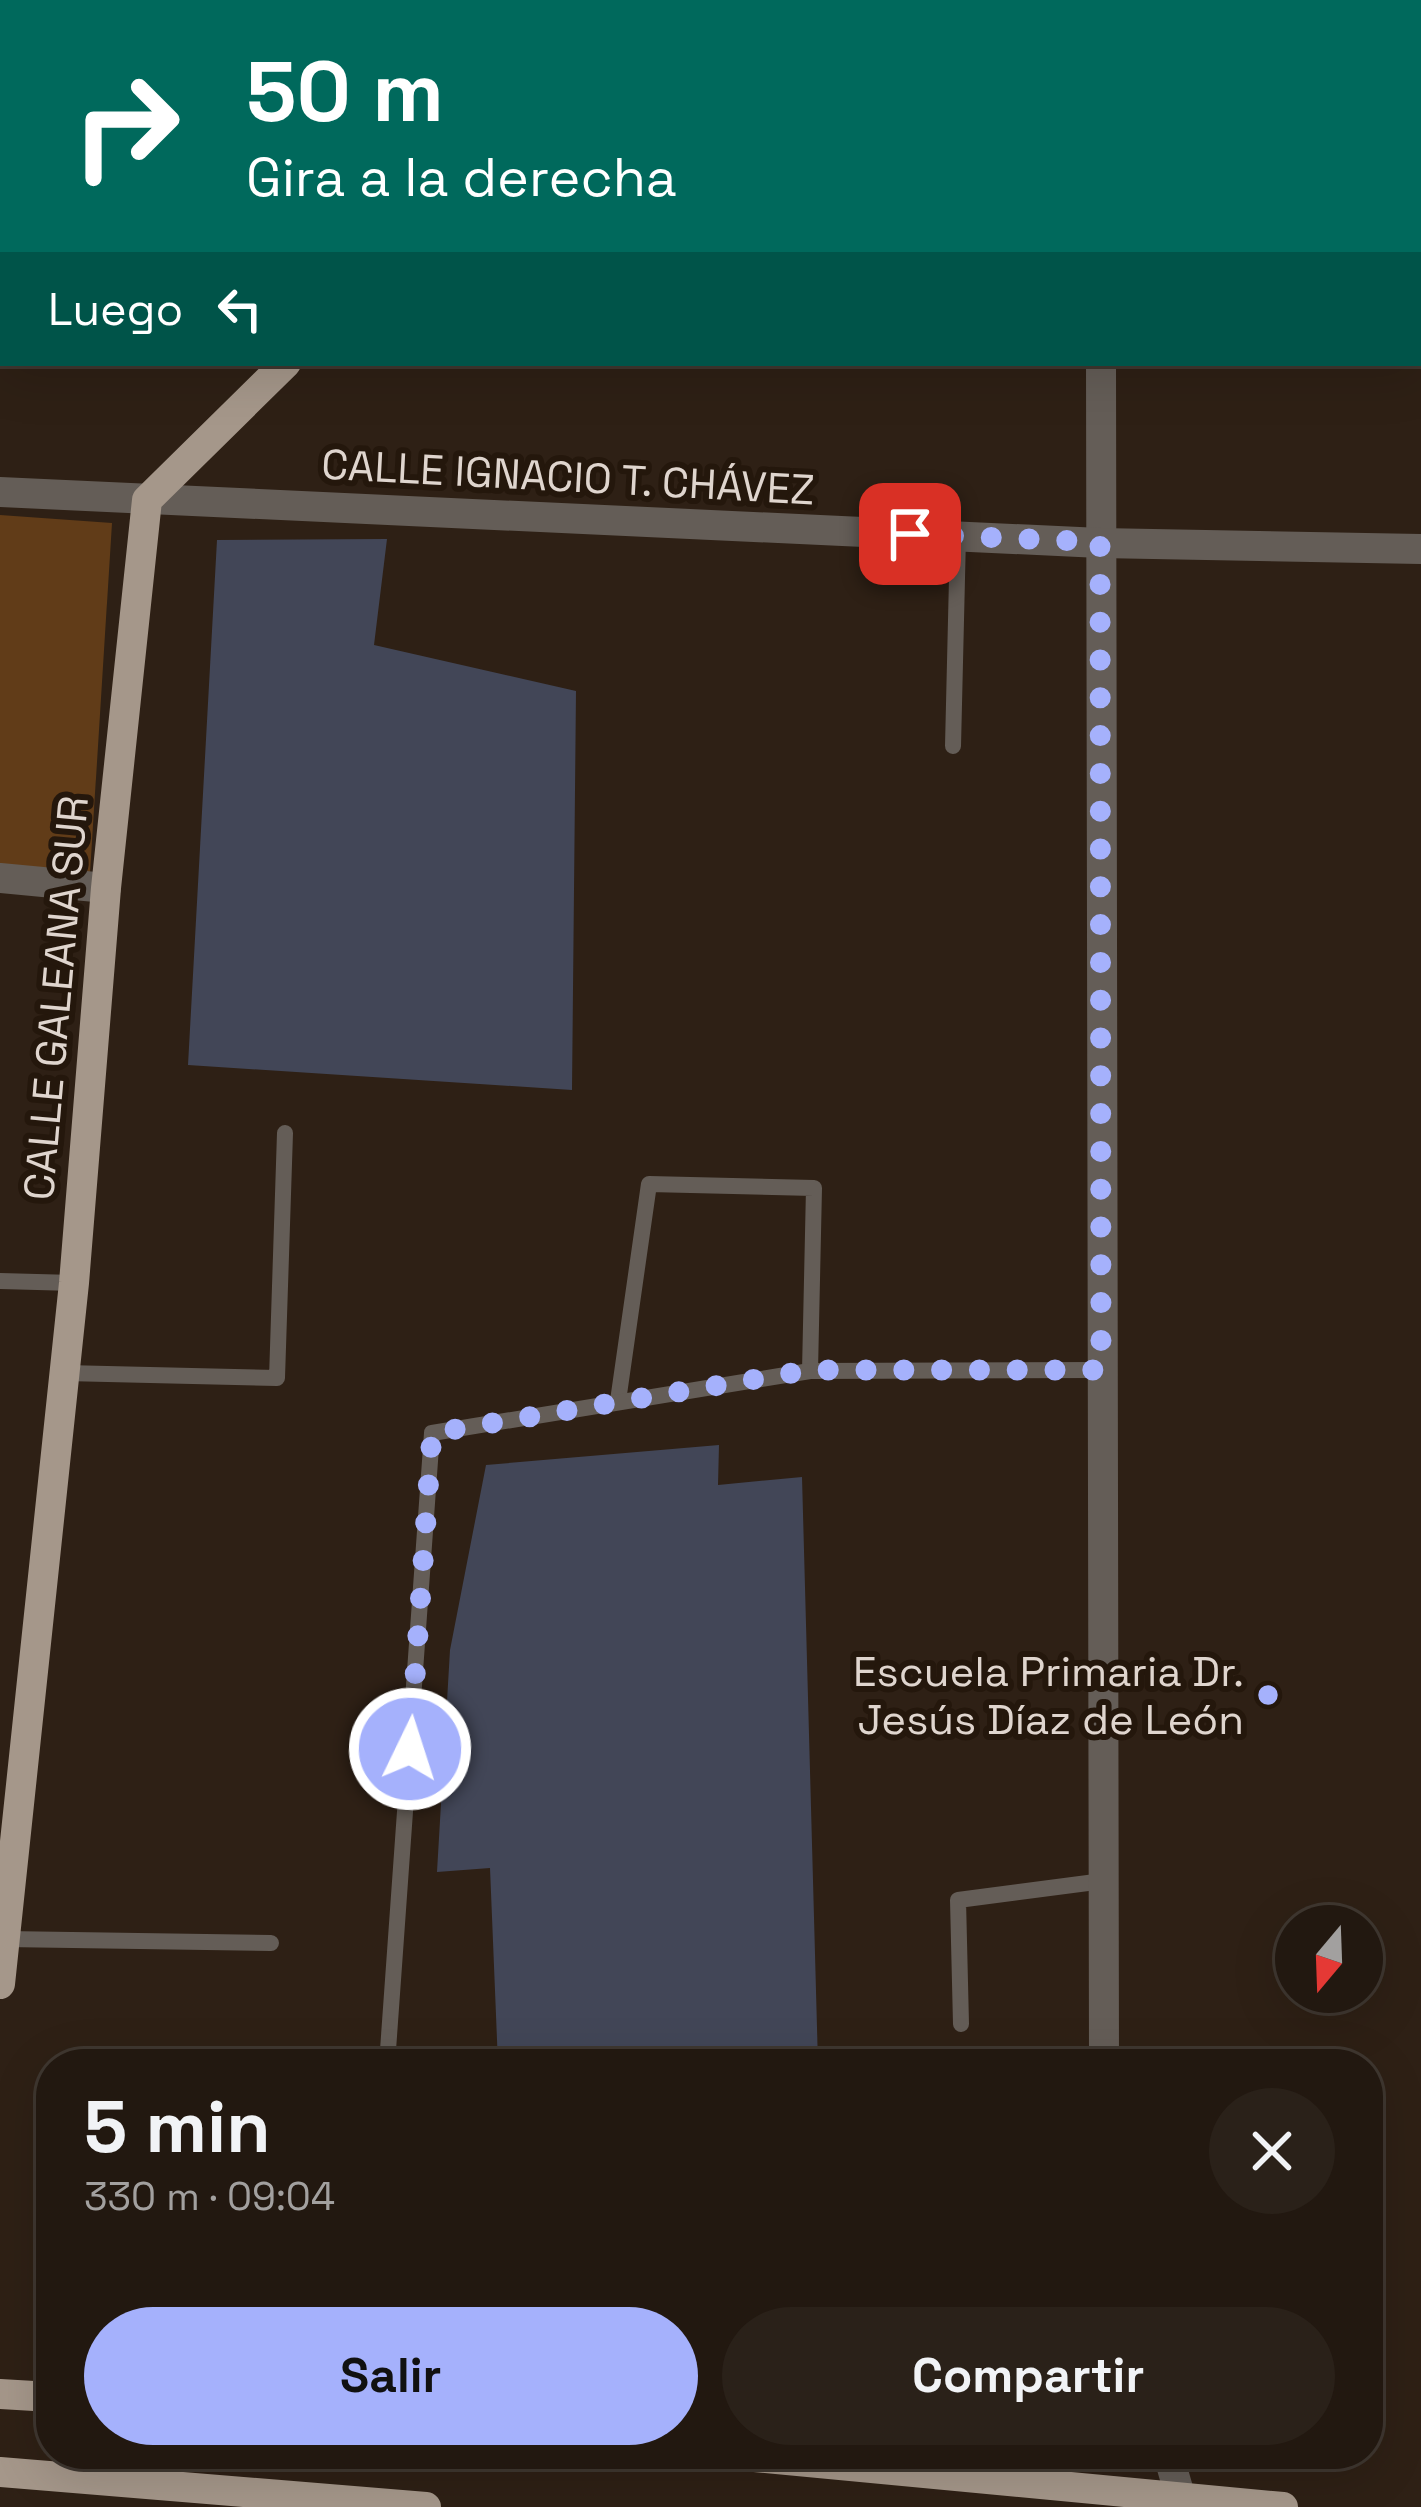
<!DOCTYPE html>
<html lang="es">
<meta charset="utf-8">
<style>
body{margin:0;font-family:"Space Grotesk",sans-serif;background:#2a2119;color:#f1f3f6;height:100vh;display:flex;flex-direction:column;font-size:45px;white-space:nowrap}
*{box-sizing:border-box;margin:0}
p{font-size:39px;color:#a2a09f}
.icon{flex:none;width:66px;height:66px;fill:none;stroke:currentColor;stroke-width:2;stroke-linecap:round;stroke-linejoin:round}
.map{position:relative;flex:1;overflow:hidden}
.sheet{position:absolute;left:36px;top:2049px;width:1347px;height:420px;display:flex;flex-direction:column;background:#221810;border-radius:48px;box-shadow:0 12px 48px #0002,0 0 0 3px #3f3730}
.sheet>*{flex:none}
.hud{position:absolute;left:0px;top:0px;width:1422px;height:366px;box-shadow:0 12px 48px #0002,0 0 0 3px #3f3730;background:#00695c;color:#fff;overflow:hidden}
.needle{width:78px;rotate:199deg}
.buttons{position:absolute;left:1275px;top:1905px;display:grid;gap:24px}
.buttons a{display:grid;place-items:center;width:108px;height:108px;border-radius:50%;background:#221810;box-shadow:0 12px 48px #0002,0 0 0 3px #3f3730;font-size:60px}
.pin{position:absolute;display:grid;place-items:center;width:102px;height:102px;color:#fff;margin:-51px;border-radius:24px;box-shadow:0 6px 18px #0006}
.me{position:absolute;width:132px;margin:-66px;rotate:4deg;stroke-linejoin:round;filter:drop-shadow(0 0 9px #0008)}
.turn{display:flex;align-items:center;gap:42px;height:252px;padding:0 48px;font-size:54px}
.turn .icon{width:156px;height:156px;stroke-width:2.5}
.turn b{display:block;font-size:84px;line-height:102px}
.then{display:flex;align-items:center;height:114px;padding:0 48px;background:#0003;gap:24px;font-size:45px}
.round{display:grid;place-items:center;flex:none;width:126px;height:126px;border-radius:63px;background:#2a2119}
.overview{display:flex;align-items:center;justify-content:space-between;height:204px;padding:0 48px}
h1{font-size:72px;font-weight:800;line-height:90px}
.button{display:flex;gap:24px;margin-top:auto;padding:24px 48px}
.button a{flex:1;height:138px;border-radius:72px;background:#a5b1fc;color:#111;font-size:48px;font-weight:800;line-height:138px;text-align:center}
.button a+a{background:#2a2119;color:#f1f3f6}
.map>svg:first-child{display:block}
.green{fill:#613c18}
.building{fill:#424657}
.lines{fill:none;stroke-linecap:round;stroke-linejoin:round}
.lane{stroke:#645d57;stroke-width:16}
.street{stroke:#645d57;stroke-width:30}
.secondary{stroke:#897e74;stroke-width:30}
.primary{stroke:#a5978a;stroke-width:30}
.route{stroke:#a5b1fc;stroke-width:21;stroke-dasharray:0 37.8}
.poi-dot{fill:#a5b1fc;stroke:#24170c;stroke-width:4.5}
.labels{text-anchor:middle;dominant-baseline:central;stroke-width:12;stroke-linejoin:round;paint-order:stroke}
.street-label{font-size:42px;fill:#dfd5ce;stroke:#24170c}
.poi-label{font-size:42px;fill:#dfd5ce;stroke:#24170c;text-anchor:end}
</style>
<div class="map">
<svg width="1421" height="2507" viewBox="0 0 1421 2507">
<rect width="100%" height="100%" fill="#2e2015"/>
<path class="green" d="M 0,515 L 112,523 L 90,873 L 0,867 Z"/>
<g class="building">
<path d="M 387,539 L 374,645 L 576,691 L 572,1090 L 188,1065 L 217,540 Z"/>
<path d="M 719,1445 L 718,1485 L 802,1477 L 818,2064 L 498,2064 L 490,1868 L 437,1872 L 450,1650 L 486,1465 Z"/>
</g>
<g class="lines">
<g class="lane">
<path d="M 180,3 L 181,0"/>
<path d="M 0,197 L 3,198"/>
<path d="M 0,276 L 3,276"/>
<path d="M 953,746 L 958,536"/>
<path d="M 0,1281 L 74,1283"/>
<path d="M 65,1373 L 277,1378 L 285,1133"/>
<path d="M 618,1401 L 649,1184 L 814,1188 L 810,1371"/>
<path d="M 5,1939 L 271,1943"/>
<path d="M 961,2024 L 958,1900 L 1103,1881"/>
<path d="M 387,2064 L 432,1433 L 810,1371 L 1101,1370"/>
</g>
<g class="street">
<path d="M 106,0 L 136,3"/>
<path d="M 1101,363 L 1104,2064"/>
<path d="M 0,492 L 1100,543 L 1421,549"/>
<path d="M 0,878 L 106,888"/>
<path d="M 1168,2454 L 1181,2499"/>
</g>
<g class="secondary">
<path d="M 1068,0 L 1071,3"/>
<path d="M 1159,0 L 1162,3"/>
<path d="M 1419,175 L 1421,176"/>
<path d="M 1419,248 L 1421,249"/>
</g>
<g class="primary">
<path d="M 651,3 L 654,0"/>
<path d="M 0,1984 L 74,1283 L 106,888 L 147,500 L 286,363"/>
<path d="M 0,2394 L 51,2397"/>
<path d="M 723,2454 L 1283,2507"/>
<path d="M 0,2472 L 426,2507"/>
</g>
</g>
<g class="lines">
<path class="route" d="M 410,1749 L 432,1433 L 810,1370 L 1101,1370 L 1100,542 L 910,534"/>
</g>
<circle class="poi-dot" cx="1268" cy="1695" r="12"/>
<g class="labels">
<g class="street-label">
<text transform="translate(568 477) rotate(3)">CALLE IGNACIO T. CHÁVEZ</text>
<text transform="translate(56 998) rotate(-85)">CALLE GALEANA SUR</text>
</g>
<g class="poi-label">
<text x="1244" y="1671">Escuela Primaria Dr.<tspan x="1244" dy="48">Jesús Díaz de León</tspan></text>
</g>
</g>
</svg>
<div class="buttons">
<a><svg class="needle" viewBox="-14 -14 28 28"><path d="M0-13l5 13h-10z" fill="#e53935"/><path d="M0 13l5-13h-10z" fill="#a2a09f"/></svg></a>
</div>
<div class="pin" style="left:910px;top:534px;background:#d93025"><svg class="icon" aria-label="arrive" viewBox="0 0 24 24"><path d="M6 21V4h12l-3 4 3 4H6"/></svg></div>
<svg class="me" style="left:410px;top:1749px" viewBox="-20 -20 40 40"><circle r="17" fill="#a5b1fc" stroke="#fff" stroke-width="3"/><path d="M0-11L8 9 0 5-8 9z" fill="#fff"/></svg>
<div class="hud">
<div class="turn"><svg class="icon" aria-label="right" viewBox="0 0 24 24"><path d="M7 20v-9h11M14 6l5 5-5 5"/></svg><div><b>50 m</b>Gira a la derecha</div></div>
<div class="then">Luego<svg class="icon" aria-label="left" viewBox="0 0 24 24"><path d="M17 20v-9H6M10 6l-5 5 5 5"/></svg></div>
</div>
<section class="sheet">
<div class="overview"><div><h1>5 min</h1><p>330 m · 09:04</p></div><a class="round"><svg class="icon" aria-label="close" viewBox="0 0 24 24"><path d="M6 6l12 12M18 6L6 18"/></svg></a></div>
<div class="button"><a>Salir</a><a>Compartir</a></div>
</section>
</div>
